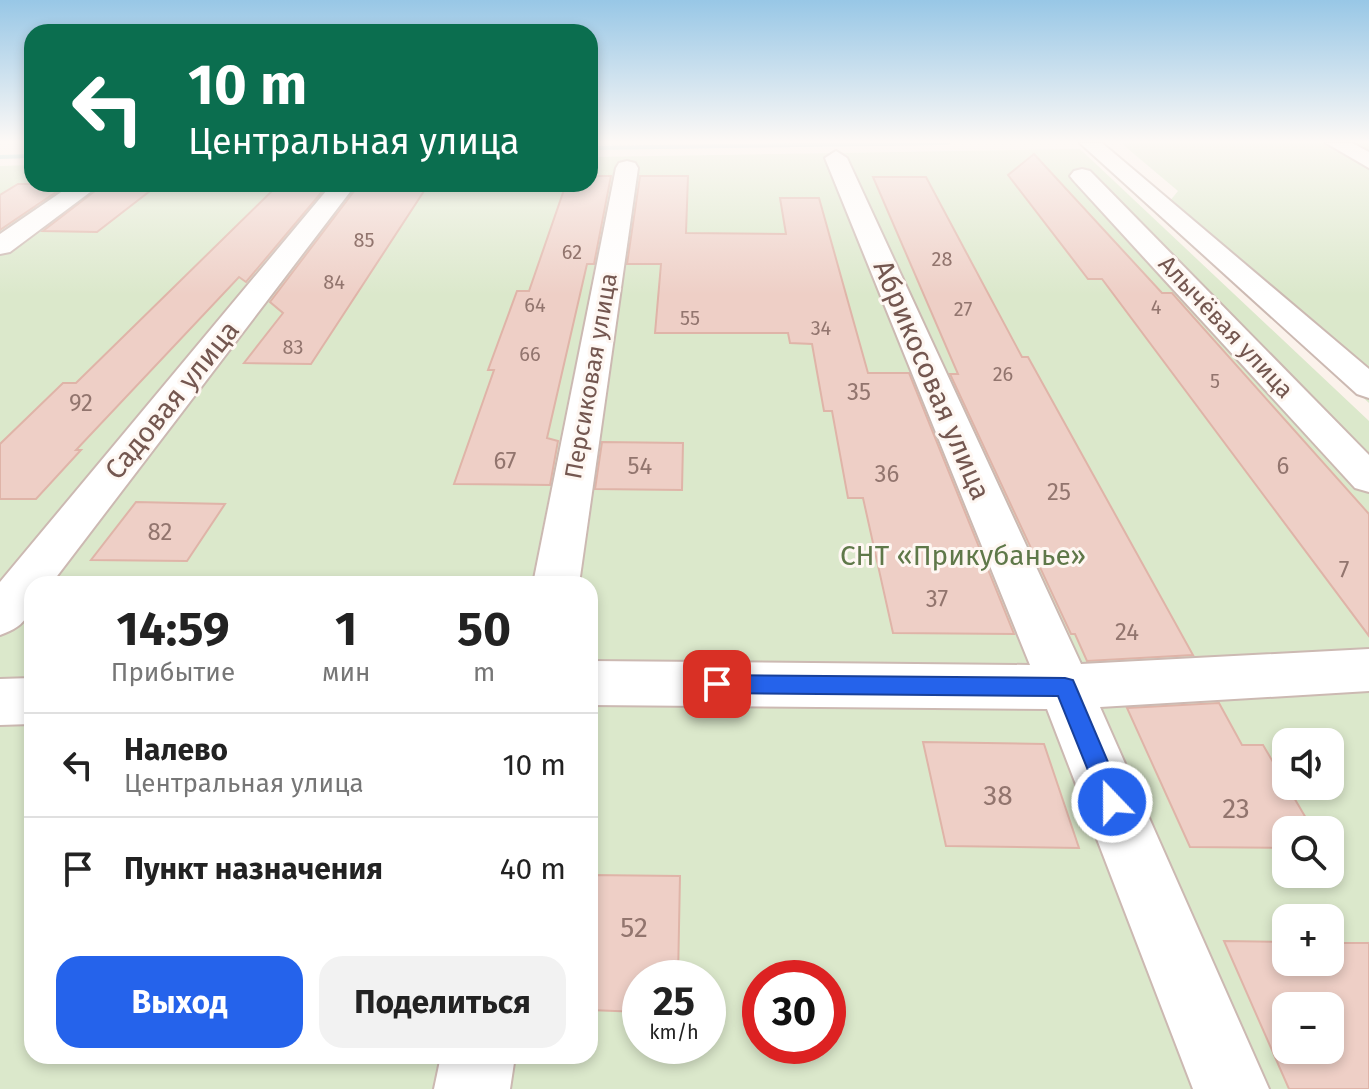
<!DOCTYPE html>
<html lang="ru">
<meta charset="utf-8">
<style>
body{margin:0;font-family:"Fira Sans",sans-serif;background:#f2f2f2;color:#222;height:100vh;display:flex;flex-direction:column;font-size:30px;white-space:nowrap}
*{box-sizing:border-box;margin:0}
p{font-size:26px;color:#767676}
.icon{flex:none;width:44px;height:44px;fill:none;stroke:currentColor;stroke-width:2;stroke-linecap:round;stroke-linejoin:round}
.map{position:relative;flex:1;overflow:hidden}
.sheet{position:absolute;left:24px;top:576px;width:574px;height:488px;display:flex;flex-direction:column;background:#fff;border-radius:24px;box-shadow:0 4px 12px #0003}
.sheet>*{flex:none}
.top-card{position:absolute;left:24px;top:24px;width:574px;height:168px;border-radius:24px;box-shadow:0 4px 12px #0003;background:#0b6e4f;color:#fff;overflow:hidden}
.fabs{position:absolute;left:1272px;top:728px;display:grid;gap:16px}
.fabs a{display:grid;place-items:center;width:72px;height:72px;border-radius:16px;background:#fff;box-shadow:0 4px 12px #0003;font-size:40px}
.speed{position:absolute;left:622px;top:960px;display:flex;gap:16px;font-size:40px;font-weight:700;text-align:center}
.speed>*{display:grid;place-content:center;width:104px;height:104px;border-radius:50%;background:#fff;box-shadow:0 4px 12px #0003;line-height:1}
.speed small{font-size:20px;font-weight:400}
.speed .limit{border:12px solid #d22;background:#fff;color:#111}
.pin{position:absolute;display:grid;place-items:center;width:68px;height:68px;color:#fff;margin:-34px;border-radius:16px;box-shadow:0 4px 12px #0006}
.me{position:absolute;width:88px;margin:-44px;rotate:338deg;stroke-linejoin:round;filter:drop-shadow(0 0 6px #0008)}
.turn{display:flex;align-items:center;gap:28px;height:168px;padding:0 32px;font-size:36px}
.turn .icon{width:104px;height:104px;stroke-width:2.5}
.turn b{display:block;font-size:56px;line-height:68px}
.eta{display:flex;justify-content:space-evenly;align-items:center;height:136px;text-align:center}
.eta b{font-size:48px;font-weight:700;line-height:56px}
.action{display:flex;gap:16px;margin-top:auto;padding:16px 32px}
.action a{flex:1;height:92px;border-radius:24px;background:#2563eb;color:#fff;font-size:32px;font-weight:700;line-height:92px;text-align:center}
.action a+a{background:#f2f2f2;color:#222}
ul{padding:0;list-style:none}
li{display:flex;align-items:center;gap:24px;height:104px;padding:0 32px;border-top:2px solid #e0e0e0}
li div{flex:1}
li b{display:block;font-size:30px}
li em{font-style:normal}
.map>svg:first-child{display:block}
.green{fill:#dbe8cb;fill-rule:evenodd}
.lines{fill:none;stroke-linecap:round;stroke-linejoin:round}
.stream{fill:#a8d4d4;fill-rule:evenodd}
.building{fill:#eecfc6;stroke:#dfb4a8;stroke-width:2;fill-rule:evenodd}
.minor-casing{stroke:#ccb9b2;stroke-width:4}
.minor{fill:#fff;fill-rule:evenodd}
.route{fill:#2563eb;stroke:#184099;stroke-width:2}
.labels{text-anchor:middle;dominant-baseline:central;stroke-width:6;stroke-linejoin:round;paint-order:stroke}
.far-number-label{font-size:20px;fill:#92756e}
.far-street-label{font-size:24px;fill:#745750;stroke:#fef7f2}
.number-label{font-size:24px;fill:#92756e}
.street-label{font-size:28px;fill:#745750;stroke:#fef7f2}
.park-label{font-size:28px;fill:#5f7849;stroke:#fef7f2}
.near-number-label{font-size:28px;fill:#92756e}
</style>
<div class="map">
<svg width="1369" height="1089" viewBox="0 0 1369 1089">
<rect width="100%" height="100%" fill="#fbf2eb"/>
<g class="green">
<path d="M 1121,143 L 1369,143 L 1369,403 L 1161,212 L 1178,191 Z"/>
<path d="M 1080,149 L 1369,421 L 1369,1089 L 0,1089 L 0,166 L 32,165 L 32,184 L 590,184 L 590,157 ZM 32,584 L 590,584 L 590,1056 L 32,1056 ZM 1286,742 L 1330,742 L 1330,786 L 1286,786 ZM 1286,830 L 1330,830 L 1330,874 L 1286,874 ZM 1286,918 L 1330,918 L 1330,962 L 1286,962 ZM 640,978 L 708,978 L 708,1046 L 640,1046 ZM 760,978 L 828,978 L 828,1046 L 760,1046 ZM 1286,1006 L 1330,1006 L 1330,1050 L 1286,1050 Z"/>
</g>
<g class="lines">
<g class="stream">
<path d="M 806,143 L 951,143 L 947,145 L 590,150 L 590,146 Z"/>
<path d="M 32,154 L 32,158 L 0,159 L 0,155 Z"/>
</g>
</g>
<g class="building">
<path d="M 1034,154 L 1162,293 L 1172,293 L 1369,514 L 1369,636 L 1102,279 L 1088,279 L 1008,175 Z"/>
<path d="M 590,176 L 611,176 L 594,264 L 587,264 L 547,438 L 558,441 L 550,485 L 454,484 L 494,370 L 488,370 L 517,291 L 529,291 L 566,184 L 590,184 Z"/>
<path d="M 640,176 L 688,176 L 686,233 L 786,234 L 780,198 L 819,198 L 868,373 L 909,373 L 1014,634 L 893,633 L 863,498 L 848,498 L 832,411 L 824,411 L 812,344 L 790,343 L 788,333 L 655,333 L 661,264 L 627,264 Z"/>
<path d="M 873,177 L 926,177 L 1022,357 L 1028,357 L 1193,655 L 1087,661 L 1075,634 L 1071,634 L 950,374 L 958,374 Z"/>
<path d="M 18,184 L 68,184 L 0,230 L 0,195 Z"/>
<path d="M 104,184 L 159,184 L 97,232 L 43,231 Z"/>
<path d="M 428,185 L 311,364 L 244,363 L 283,313 L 270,302 L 358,186 Z"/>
<path d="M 326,187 L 246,282 L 239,277 L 76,450 L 81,450 L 36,499 L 0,499 L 0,444 L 63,383 L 76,383 L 275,188 Z"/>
<path d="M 602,442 L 683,443 L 682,490 L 595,489 Z"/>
<path d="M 136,502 L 225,504 L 187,561 L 91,560 Z"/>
<path d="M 1219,703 L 1242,745 L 1263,745 L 1313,830 L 1286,830 L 1286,848 L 1190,847 L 1127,708 Z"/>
<path d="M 923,742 L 1044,744 L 1079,848 L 946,846 Z"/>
<path d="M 590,875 L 680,876 L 678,978 L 640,978 L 640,1012 L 590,1010 Z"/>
<path d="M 1224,941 L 1286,942 L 1286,962 L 1330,962 L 1330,943 L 1369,943 L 1369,1089 L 1289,1089 ZM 1286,1006 L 1330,1006 L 1330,1050 L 1286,1050 Z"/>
</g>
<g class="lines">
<g class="minor-casing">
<g id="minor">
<path d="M 1080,143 L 1102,143 L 1369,369 L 1369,398 L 1357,394 Z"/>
<path d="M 1326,143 L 1352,143 L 1369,152 L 1369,168 Z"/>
<path d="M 836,151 L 847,158 L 1081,664 L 1369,649 L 1369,691 L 1100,707 L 1269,1089 L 1193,1089 L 1047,709 L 590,705 L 590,661 L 1030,665 L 825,158 Z"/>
<path d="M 627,161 L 635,163 L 638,168 L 579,584 L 533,584 L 616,168 L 619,163 Z"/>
<path d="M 1082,169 L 1090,171 L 1369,455 L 1369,492 L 1355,488 L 1074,181 L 1070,176 L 1074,171 Z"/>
<path d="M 73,184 L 101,184 L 10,252 L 0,254 L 0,234 Z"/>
<path d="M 332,184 L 356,184 L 51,584 L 32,584 C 32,612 29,625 0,635 L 0,582 Z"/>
<path d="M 32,678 L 32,724 L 0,725 L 0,679 Z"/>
<path d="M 441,1056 L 515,1056 L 510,1089 L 434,1089 Z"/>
</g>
</g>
<use href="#minor" class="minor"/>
</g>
<linearGradient id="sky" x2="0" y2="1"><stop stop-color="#98c7e6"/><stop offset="0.48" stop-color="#fdf9f6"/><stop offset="1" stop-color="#fdf9f6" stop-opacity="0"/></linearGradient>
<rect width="1369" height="295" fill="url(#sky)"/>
<path class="route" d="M 717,675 L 1065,678 L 1073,680 L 1076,687 L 1125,802 L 1121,810 L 1112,813 L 1104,810 L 1058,696 L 717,693 L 709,691 L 706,684 L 709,678 Z"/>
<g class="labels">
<g class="far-number-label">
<text x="364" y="240">85</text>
<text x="572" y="252">62</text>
<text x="942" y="259">28</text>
<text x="334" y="282">84</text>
<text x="535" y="305">64</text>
<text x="1156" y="307">4</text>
<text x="963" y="309">27</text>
<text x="690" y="318">55</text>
<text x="821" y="328">34</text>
<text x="293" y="347">83</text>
<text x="530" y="354">66</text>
<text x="1003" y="374">26</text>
<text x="1215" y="381">5</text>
</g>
<g class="far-street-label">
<text transform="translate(1226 327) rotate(47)">Алычёвая улица</text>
<text transform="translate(591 376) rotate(-80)">Персиковая улица</text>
</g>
<g class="number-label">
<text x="859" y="392">35</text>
<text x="81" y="403">92</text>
<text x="505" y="461">67</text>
<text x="640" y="466">54</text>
<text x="1283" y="466">6</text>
<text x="887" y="474">36</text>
<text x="1059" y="492">25</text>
<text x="160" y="532">82</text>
<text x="1344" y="570">7</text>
<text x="937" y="599">37</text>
<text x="1127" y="632">24</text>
</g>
<g class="street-label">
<text transform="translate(932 380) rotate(67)">Абрикосовая улица</text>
<text transform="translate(172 400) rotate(-51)">Садовая улица</text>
</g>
<g class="park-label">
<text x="963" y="555">СНТ «Прикубанье»</text>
</g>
<g class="near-number-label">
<text x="998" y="795">38</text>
<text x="1236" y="808">23</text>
<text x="634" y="927">52</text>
</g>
</g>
</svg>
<div class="fabs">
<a><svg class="icon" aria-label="sound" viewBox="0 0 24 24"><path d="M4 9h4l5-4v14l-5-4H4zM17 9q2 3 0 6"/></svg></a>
<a><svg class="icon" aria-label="search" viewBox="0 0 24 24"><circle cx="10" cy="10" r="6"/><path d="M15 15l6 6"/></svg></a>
<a>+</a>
<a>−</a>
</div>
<div class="speed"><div>25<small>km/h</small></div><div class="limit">30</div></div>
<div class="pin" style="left:717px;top:684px;background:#d93025"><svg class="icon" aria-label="arrive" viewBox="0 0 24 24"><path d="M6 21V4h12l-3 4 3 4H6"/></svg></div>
<svg class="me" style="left:1112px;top:802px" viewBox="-20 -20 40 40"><circle r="17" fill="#2563eb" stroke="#fff" stroke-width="3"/><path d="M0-11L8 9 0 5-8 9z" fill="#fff"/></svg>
<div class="top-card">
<div class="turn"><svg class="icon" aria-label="left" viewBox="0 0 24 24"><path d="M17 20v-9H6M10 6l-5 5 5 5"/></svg><div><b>10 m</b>Центральная улица</div></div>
</div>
<section class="sheet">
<div class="eta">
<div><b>14:59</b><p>Прибытие</p></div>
<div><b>1</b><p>мин</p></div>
<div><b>50</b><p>m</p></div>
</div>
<ul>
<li><svg class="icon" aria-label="left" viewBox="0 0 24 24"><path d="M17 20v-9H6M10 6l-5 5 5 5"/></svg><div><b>Налево</b><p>Центральная улица</p></div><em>10 m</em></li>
<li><svg class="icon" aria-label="arrive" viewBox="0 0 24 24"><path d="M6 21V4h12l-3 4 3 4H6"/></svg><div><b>Пункт назначения</b></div><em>40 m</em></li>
</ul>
<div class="action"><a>Выход</a><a>Поделиться</a></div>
</section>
</div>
